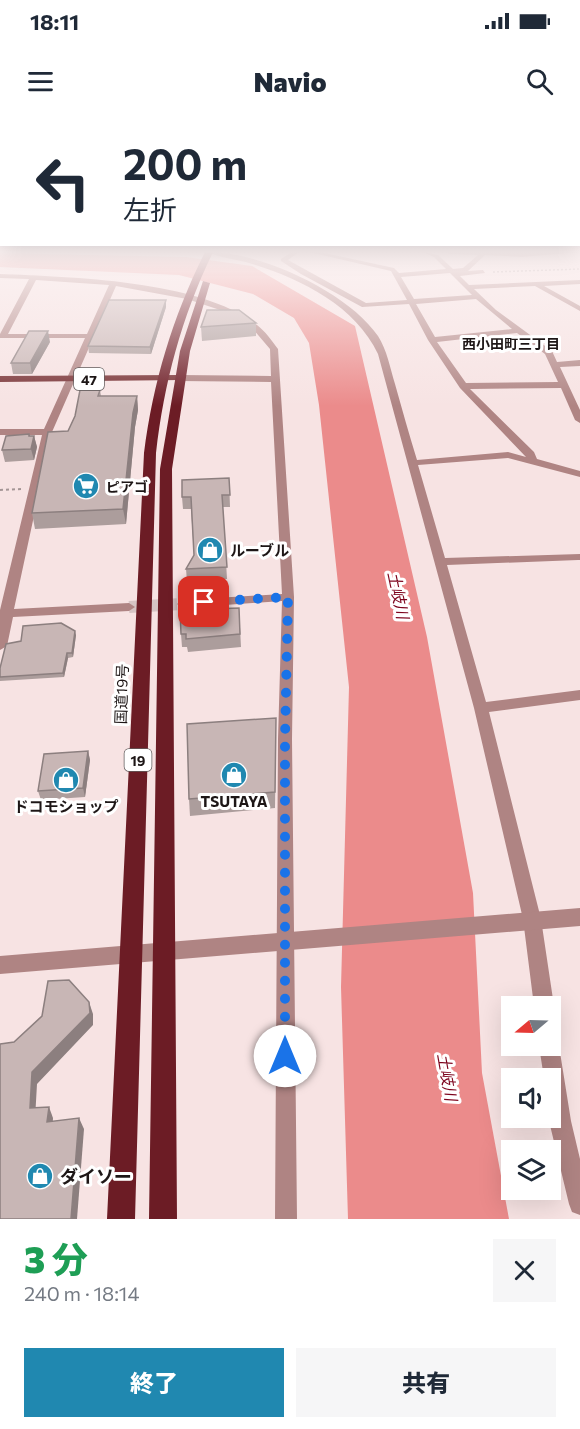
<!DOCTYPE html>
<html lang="ja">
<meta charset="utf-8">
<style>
body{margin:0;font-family:Commissioner,"Noto Sans JP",sans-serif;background:#f6f6f7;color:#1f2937;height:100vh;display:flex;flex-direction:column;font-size:22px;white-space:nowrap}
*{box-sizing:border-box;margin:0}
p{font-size:20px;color:#747a83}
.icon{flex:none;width:33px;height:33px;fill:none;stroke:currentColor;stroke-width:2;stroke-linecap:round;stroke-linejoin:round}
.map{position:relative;height:1099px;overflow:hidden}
.details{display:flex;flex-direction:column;background:#fff;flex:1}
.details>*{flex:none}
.banner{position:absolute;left:0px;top:0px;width:580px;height:126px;box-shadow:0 6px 24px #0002;background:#fff;color:#1f2937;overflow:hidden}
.needle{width:39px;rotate:251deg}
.fabs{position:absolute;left:501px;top:876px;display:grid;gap:12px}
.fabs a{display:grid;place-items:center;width:60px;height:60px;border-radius:0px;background:#fff;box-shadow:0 6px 24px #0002;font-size:30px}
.pin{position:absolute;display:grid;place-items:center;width:51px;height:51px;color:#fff;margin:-26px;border-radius:12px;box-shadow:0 3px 9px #0006}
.me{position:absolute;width:66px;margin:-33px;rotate:0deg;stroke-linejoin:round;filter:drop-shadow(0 0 4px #0008)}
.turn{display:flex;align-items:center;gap:21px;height:126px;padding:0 24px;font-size:27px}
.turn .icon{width:78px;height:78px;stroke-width:2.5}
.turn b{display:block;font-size:42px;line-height:51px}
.round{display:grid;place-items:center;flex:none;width:63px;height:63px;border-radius:0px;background:#f6f6f7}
.headline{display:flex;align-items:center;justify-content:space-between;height:102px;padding:0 24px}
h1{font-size:36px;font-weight:800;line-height:45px;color:#1e9e55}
.button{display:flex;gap:12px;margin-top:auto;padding:12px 24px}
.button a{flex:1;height:69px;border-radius:0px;background:#2088b0;color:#fff;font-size:24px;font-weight:800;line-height:69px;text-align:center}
.button a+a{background:#f6f6f7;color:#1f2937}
.status{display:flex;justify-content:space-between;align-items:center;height:42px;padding:0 30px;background:#fff;direction:ltr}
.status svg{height:16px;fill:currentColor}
header{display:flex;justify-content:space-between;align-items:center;height:78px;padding:0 24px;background:#fff;font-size:27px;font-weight:800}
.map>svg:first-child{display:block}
.water{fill:#eb8b8b}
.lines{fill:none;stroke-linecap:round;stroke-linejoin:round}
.minor-tunnel{stroke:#d6c4c4;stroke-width:12;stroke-dasharray:12 6;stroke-linecap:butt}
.path-far1{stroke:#a49595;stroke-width:1.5;stroke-dasharray:2 2;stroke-linecap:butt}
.path{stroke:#a49595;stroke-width:2;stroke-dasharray:3 3;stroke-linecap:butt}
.minor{fill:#af8483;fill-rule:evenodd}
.tertiary{fill:#af8483;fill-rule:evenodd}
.primary{fill:#773033;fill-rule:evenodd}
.trunk{fill:#6c1c25;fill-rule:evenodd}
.wall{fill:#ac9d9c}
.shaded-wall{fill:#8c7f7f}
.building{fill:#c8b6b5;stroke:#8c7f7f;stroke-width:1.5}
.route{stroke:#1a73e8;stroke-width:10;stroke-dasharray:0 18}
.labels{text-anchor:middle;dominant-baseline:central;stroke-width:6;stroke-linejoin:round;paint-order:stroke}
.far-neighbourhood-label{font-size:14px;font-weight:bold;fill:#1d1616;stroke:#fff}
.shield{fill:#fff;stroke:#615c5c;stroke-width:1.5}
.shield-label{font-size:14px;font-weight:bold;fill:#1d1616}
.far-poi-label{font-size:14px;font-weight:bold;fill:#1d1616;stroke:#fff;text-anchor:start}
.poi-label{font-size:15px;font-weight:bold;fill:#1d1616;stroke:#fff}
.street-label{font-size:15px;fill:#1d1616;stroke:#fff}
.water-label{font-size:16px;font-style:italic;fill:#7d041d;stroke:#fff}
.near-poi-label{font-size:18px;font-weight:bold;fill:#1d1616;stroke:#fff;text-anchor:start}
</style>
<div class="status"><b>18:11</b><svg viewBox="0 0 49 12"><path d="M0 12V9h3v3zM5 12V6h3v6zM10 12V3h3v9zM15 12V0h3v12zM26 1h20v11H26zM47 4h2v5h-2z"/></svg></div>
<header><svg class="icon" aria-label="menu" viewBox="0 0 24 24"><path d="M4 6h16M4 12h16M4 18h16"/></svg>Navio<svg class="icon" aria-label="search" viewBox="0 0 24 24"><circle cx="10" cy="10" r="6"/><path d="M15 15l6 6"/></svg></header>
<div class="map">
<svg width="580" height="1099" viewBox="0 0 580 1099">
<rect width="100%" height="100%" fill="#f7e3e3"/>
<path class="water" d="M 0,133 L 186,137 L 252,146 L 355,206 L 427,517 L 473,773 L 482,953 L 509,1099 L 348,1099 L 341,867 L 349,567 L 319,285 L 309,223 L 294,198 L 253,174 L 179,155 L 0,147 Z"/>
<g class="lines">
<path class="minor-tunnel" d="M 129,487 L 183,484"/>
<path class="path-far1" d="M 493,152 L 580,149"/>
<path class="path" d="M 0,370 L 22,369"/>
<g class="minor">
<path d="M 209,132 C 261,132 348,172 378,216 C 387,230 390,248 395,264 C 402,289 409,314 417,340 L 508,332 L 526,337 L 460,268 L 428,220 L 409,184 L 362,187 L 301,154 L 281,141 L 281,139 L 292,132 L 299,132 L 288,140 L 366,183 L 407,180 L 391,151 L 309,132 L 320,132 L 394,148 L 399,153 L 446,149 L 434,137 L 423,132 L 438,135 L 453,149 L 463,148 L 478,135 L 449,134 L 446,132 L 579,132 L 522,137 L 485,135 L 468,151 L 483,150 L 485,153 L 460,156 L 469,165 L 580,160 L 580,164 L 544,166 L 580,186 L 580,191 L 535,166 L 474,169 L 496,190 L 552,231 L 557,242 L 580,240 L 580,246 L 560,247 L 580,290 L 580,303 L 575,300 L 561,268 L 470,269 L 534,332 L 537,339 L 580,351 L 580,357 L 508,338 L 418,345 L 445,438 L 580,434 L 580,440 L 578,440 L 447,445 L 486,582 L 580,570 L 580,580 L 489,592 L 541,799 L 554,886 L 551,892 L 550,886 L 534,886 L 523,799 L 474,588 L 378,234 C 355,185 299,158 249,143 C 236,139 219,138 209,132 ZM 450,153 L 472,175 L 414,179 L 401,157 ZM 476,179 L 512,209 L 435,217 L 416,184 ZM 517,213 L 545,234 L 558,262 L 466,263 L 437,222 Z"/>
<path d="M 0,154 C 71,157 200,160 257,205 C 265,211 272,221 278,229 L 294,477 L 292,619 L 297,1099 L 275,1099 L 278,619 L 282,481 L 183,488 L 177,484 L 183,480 L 282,474 L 271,262 L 179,261 L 175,258 L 179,255 L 271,256 L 270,229 L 252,208 L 223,191 L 187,179 L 116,166 L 52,312 L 14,489 L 129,483 L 135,487 L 129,491 L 13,497 L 7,526 L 0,530 L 0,490 L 42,315 L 0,315 L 0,309 L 44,309 L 85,218 L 0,218 L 0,214 L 29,159 L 0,158 ZM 36,160 L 109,165 L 87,214 L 8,214 Z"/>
<path d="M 550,917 L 556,919 L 559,926 L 571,1001 L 580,1039 L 580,1095 L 572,1092 L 569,1084 L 549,1001 L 550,958 L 544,958 L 539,926 L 550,926 Z"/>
</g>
<path class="tertiary" d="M 580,788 L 580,806 L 0,854 L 0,836 Z"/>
<path class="primary" d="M 179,255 L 184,258 L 182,260 L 0,262 L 0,256 Z"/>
<g class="trunk">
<path d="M 205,132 L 213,132 C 182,196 164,262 156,333 L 135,1099 L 107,1099 L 144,333 C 153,262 173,196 205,132 Z"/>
<path d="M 203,161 L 210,163 L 190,231 L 172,349 L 177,1099 L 149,1099 L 160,349 L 180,231 Z"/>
</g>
</g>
<g class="wall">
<path d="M 166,187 L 151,234 L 89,233 L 88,226 Z"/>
<path d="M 256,203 L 256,216 L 202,221 L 201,207 Z"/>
<path d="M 50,222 L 32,254 L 13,254 L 11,243 Z"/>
<path d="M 100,270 L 101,276 L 137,276 L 138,290 L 135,307 L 126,404 L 35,409 L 32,393 L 68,311 Z"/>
<path d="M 29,314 L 30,316 L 34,316 L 37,327 L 34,340 L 5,342 L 2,330 Z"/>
<path d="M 229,358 L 230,387 L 223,387 L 227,459 L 187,461 L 186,449 L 194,435 L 191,389 L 183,389 L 182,377 Z"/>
<path d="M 239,488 L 241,527 L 188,532 L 187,527 L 182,527 L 181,514 Z"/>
<path d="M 76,515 L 73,537 L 68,538 L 64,557 L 0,561 L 0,548 Z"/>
<path d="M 276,615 L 275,688 L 190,696 L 189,679 Z"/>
<path d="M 88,631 L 90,640 L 85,677 L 41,680 L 38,671 Z"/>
</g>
<g class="shaded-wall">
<path d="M 166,180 L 166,187 L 151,234 L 150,227 Z"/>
<path d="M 48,211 L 50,222 L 32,254 L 30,243 Z"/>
<path d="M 137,276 L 138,290 L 135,307 L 126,404 L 123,389 L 133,293 Z"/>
<path d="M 34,316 L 37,327 L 34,340 L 31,329 Z"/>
<path d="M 75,511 L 76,515 L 73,537 L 72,533 Z"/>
<path d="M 67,533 L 68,538 L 64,557 L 63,553 Z"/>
<path d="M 88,631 L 90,640 L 85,677 L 83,668 Z"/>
<path d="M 89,882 L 93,894 L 93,905 L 37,964 L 35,999 L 30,988 L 32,952 Z"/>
<path d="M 49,987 L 53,998 L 52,1013 L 47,1002 Z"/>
<path d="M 79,998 L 84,1009 L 77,1099 L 71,1099 Z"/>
</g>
<g class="building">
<path d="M 109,180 L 166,180 L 150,227 L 88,226 Z"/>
<path d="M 207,190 L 239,190 L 256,203 L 201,207 Z"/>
<path d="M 29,211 L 48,211 L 30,243 L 11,243 Z"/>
<path d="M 80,270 L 100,270 L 98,276 L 137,276 L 133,293 L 123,389 L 32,393 L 48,312 L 68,311 L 75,296 Z"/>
<path d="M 29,314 L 29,316 L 34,316 L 31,329 L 2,330 L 6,316 Z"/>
<path d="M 229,358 L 230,375 L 222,375 L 227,447 L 186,449 L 194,435 L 191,377 L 182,377 L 182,360 Z"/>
<path d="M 239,488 L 240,514 L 186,519 L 186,514 L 181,514 L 180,490 Z"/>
<path d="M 61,503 L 75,511 L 72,533 L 67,533 L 63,553 L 0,557 L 0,548 L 6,524 L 21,521 L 23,506 Z"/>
<path d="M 276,598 L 275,672 L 189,679 L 187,604 Z"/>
<path d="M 88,631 L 83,668 L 38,671 L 44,634 Z"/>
<path d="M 69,860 L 89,882 L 90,893 L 32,952 L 30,988 L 49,987 L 47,1002 L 79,998 L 71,1099 L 0,1099 L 0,924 L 14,922 L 42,896 L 48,861 Z"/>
</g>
<linearGradient id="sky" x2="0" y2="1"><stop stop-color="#a9a4c3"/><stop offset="0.46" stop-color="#fbf2f2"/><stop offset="1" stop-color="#fbf2f2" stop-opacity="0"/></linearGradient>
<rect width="580" height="286" fill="url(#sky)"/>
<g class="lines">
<path class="route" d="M 204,482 L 288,477 L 285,619 L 285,936"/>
</g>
<defs>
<g id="supermarket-disc" transform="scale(1.35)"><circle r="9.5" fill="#2088b0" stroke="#fff"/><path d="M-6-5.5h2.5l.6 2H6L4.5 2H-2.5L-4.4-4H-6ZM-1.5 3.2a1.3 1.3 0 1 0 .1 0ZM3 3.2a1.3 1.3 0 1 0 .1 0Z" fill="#fff"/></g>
<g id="shop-disc" transform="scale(1.35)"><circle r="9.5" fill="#2088b0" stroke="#fff"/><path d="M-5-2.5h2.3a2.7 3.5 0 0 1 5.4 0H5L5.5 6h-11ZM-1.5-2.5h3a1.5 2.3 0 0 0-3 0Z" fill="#fff"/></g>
</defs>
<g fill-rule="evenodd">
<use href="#supermarket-disc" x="86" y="366"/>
<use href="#shop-disc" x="210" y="430"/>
<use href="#shop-disc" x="234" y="655"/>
<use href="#shop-disc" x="66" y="660"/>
<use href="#shop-disc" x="40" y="1056"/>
</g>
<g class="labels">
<g class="far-neighbourhood-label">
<text x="511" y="223">西小田町三丁目</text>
</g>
<g class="shield">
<rect x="74" y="248" width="30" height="22" rx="4.5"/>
<rect x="124.5" y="629" width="27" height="22" rx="4.5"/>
</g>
<g class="shield-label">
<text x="89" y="259">47</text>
<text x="138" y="640">19</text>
</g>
<g class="far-poi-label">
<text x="106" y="366">ピアゴ</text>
</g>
<g class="poi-label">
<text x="230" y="430" text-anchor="start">ルーブル</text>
<text x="234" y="681">TSUTAYA</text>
<text x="66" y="686">ドコモショップ</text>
</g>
<g class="street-label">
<text transform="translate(121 574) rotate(-88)">国道19号</text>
</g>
<g class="water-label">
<text transform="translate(399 475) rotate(78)">土岐川</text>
<text transform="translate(448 957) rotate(80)">土岐川</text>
</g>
<g class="near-poi-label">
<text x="60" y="1056">ダイソー</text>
</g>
</g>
</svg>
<div class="fabs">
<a><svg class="needle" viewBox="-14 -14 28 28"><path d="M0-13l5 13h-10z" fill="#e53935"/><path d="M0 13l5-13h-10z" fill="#747a83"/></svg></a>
<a><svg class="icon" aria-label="sound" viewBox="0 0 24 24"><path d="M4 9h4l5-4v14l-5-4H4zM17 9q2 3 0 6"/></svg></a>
<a><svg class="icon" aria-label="layers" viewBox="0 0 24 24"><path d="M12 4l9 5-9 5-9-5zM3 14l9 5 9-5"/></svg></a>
</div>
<div class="pin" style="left:204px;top:482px;background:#d93025"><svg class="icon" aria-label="arrive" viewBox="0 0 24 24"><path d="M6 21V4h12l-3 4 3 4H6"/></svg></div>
<svg class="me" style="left:285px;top:936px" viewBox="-20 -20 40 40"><circle r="19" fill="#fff"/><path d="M0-13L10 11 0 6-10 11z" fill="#1a73e8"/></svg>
<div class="banner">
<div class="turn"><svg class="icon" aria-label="left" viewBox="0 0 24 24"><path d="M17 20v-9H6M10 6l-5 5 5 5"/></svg><div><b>200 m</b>左折</div></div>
</div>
</div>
<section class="details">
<div class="headline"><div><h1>3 分</h1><p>240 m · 18:14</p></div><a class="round"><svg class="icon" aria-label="close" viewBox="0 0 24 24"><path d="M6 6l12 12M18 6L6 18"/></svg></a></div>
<div class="button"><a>終了</a><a>共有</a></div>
</section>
